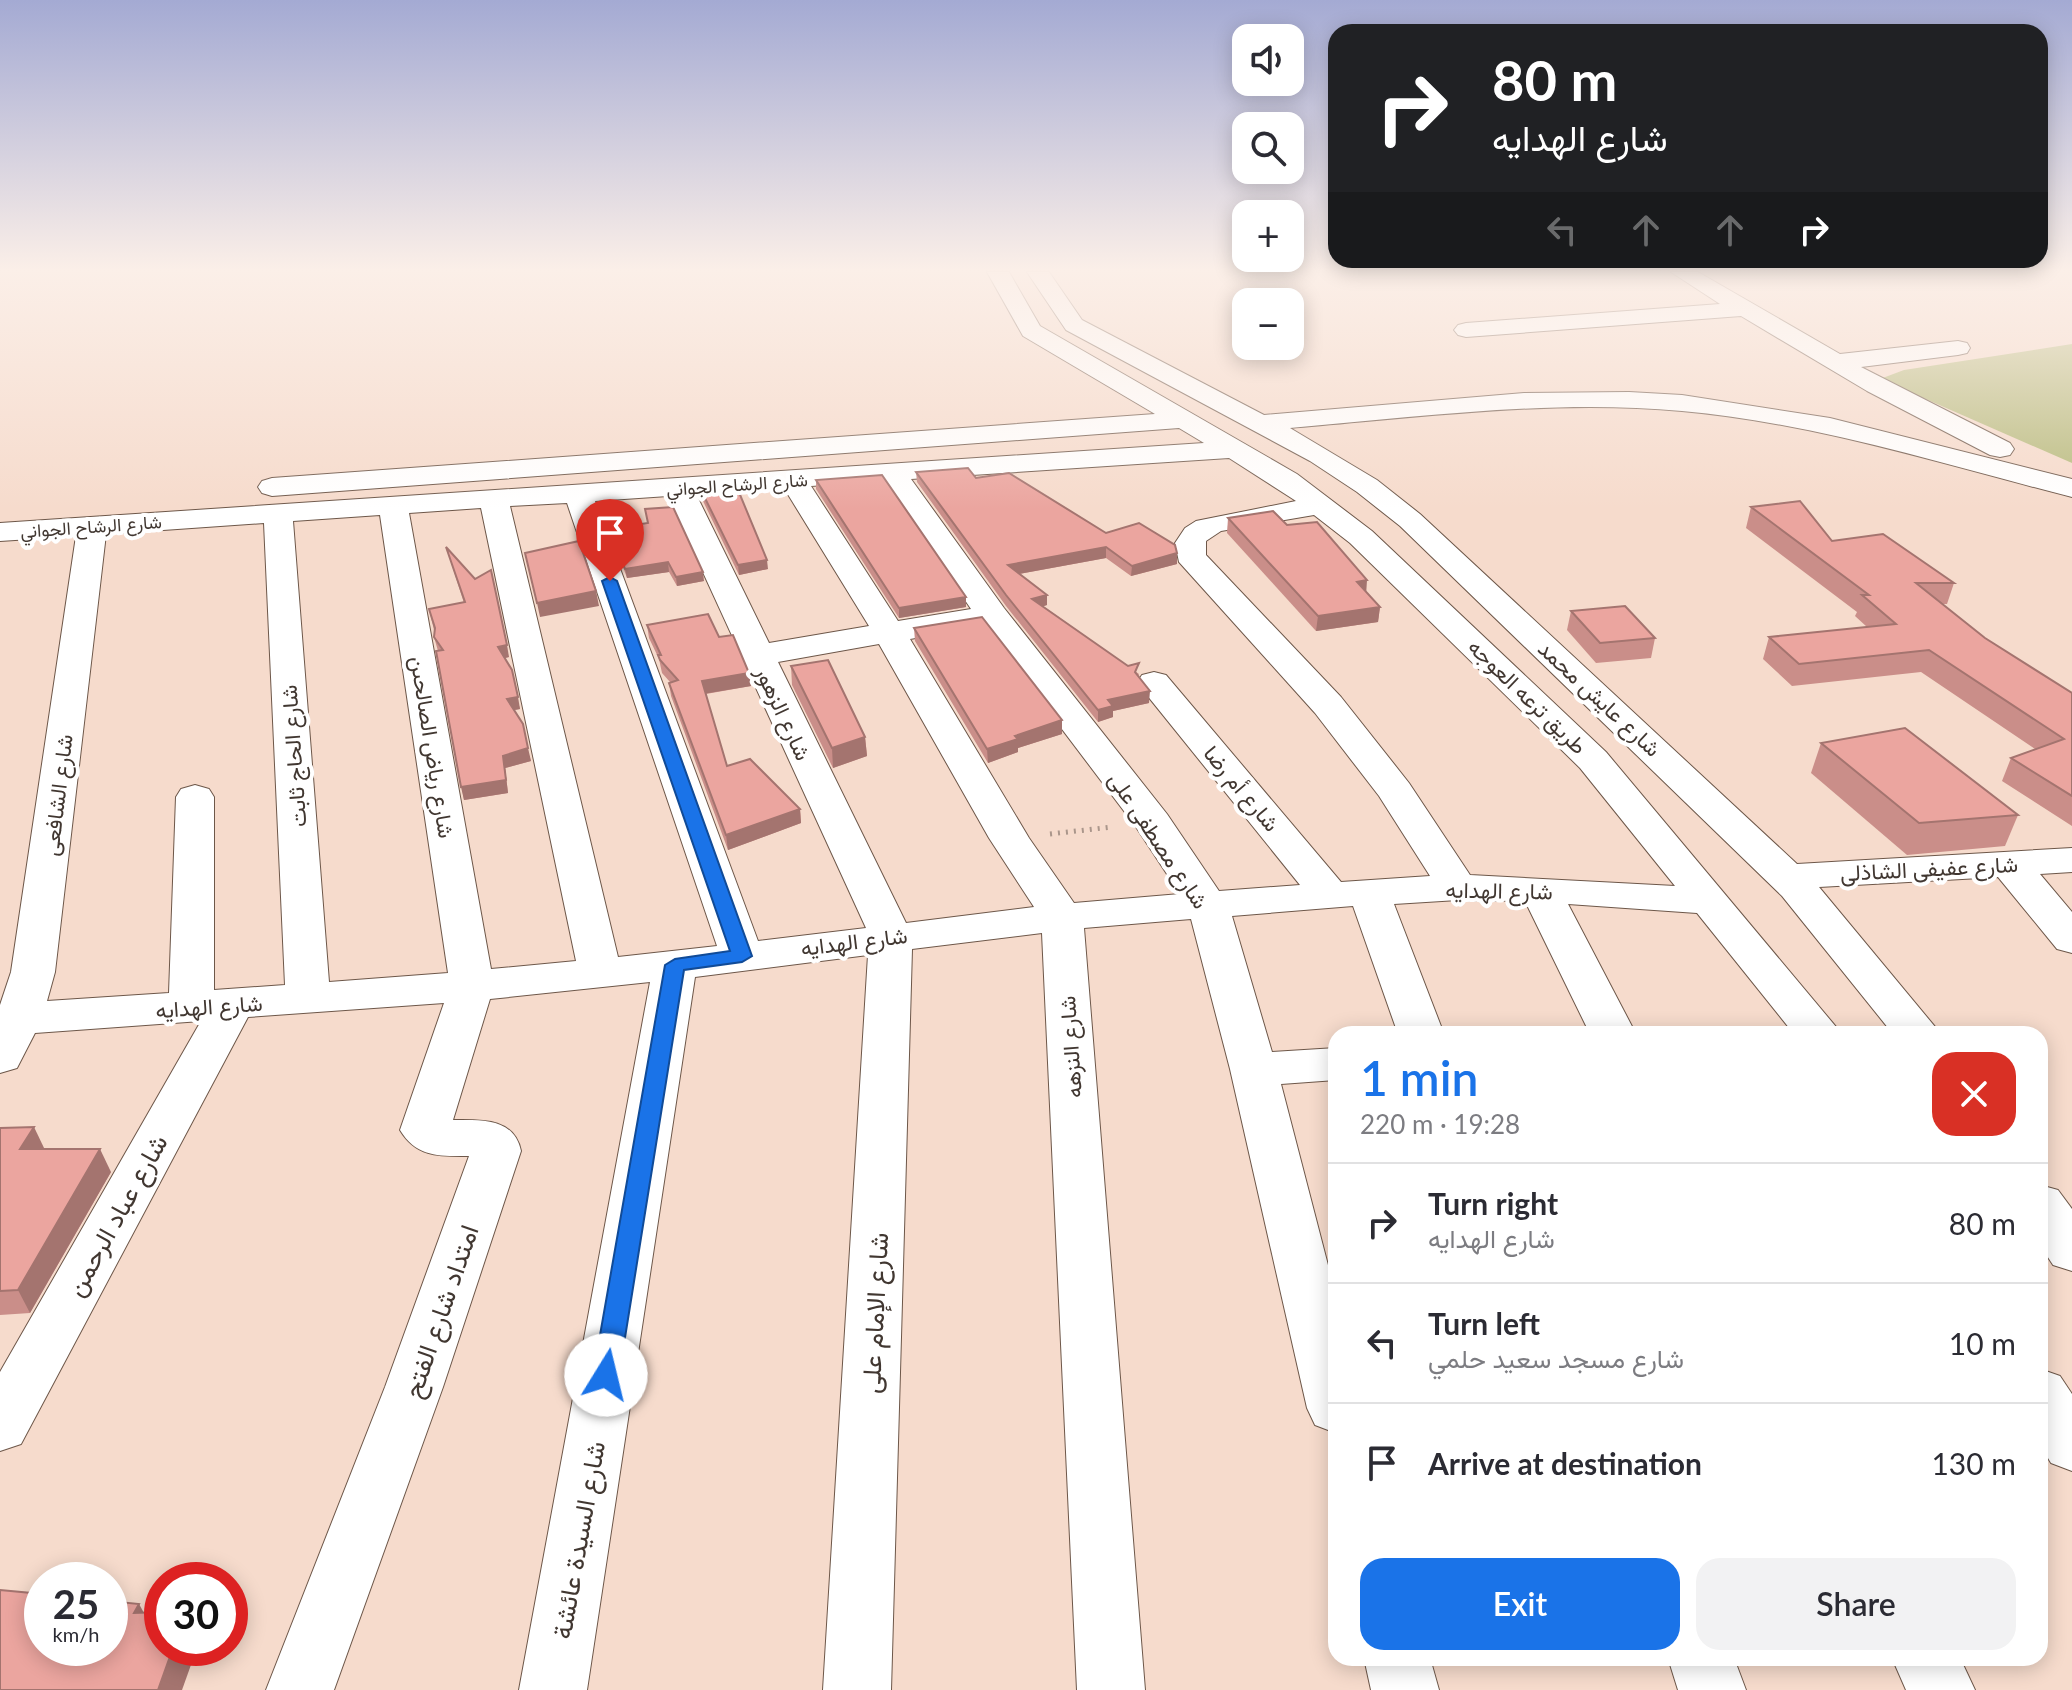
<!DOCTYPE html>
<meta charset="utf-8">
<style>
body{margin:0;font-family:Lato,Vazirmatn,sans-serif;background:#f2f2f3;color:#2b2b33;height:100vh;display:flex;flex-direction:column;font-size:30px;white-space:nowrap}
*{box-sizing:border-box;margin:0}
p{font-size:26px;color:#7c7c81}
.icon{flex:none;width:44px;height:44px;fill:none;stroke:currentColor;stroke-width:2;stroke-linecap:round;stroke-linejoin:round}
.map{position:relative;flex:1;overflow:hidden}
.panel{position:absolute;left:1328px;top:1026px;width:720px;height:640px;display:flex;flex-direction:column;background:#fff;border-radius:24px;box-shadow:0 4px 20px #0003}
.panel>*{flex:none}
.banner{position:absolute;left:1328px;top:24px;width:720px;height:244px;border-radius:24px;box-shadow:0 4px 20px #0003;background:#202124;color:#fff;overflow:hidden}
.controls{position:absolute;left:1232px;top:24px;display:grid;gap:16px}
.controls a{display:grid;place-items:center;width:72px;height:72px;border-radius:16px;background:#fff;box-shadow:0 4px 20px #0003;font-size:40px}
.speed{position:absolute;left:24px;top:1562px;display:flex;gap:16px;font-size:40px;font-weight:700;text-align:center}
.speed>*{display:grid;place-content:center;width:104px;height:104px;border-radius:50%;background:#fff;box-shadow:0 4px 20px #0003;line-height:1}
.speed small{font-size:20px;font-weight:400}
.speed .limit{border:12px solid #d22;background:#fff;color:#111}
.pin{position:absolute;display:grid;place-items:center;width:68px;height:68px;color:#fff;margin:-82px -34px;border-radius:50% 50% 50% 0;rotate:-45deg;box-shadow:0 0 8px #0007}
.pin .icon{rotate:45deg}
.me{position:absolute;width:88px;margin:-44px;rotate:9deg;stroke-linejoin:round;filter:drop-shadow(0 0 6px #0008)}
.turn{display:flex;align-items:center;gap:28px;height:168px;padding:0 32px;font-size:36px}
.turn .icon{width:104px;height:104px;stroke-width:2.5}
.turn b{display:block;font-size:56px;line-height:68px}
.lanes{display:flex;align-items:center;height:76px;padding:0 32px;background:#0003;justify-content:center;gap:40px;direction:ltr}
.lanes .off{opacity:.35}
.round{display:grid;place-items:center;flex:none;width:84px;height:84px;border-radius:24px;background:#f2f2f3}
.headline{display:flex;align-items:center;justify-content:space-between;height:136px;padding:0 32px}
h1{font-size:48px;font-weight:600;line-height:60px;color:#1a73e8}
.primary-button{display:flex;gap:16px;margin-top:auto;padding:16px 32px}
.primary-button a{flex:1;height:92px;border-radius:24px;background:#1a73e8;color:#fff;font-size:32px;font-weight:600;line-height:92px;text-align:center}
.primary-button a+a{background:#f2f2f3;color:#2b2b33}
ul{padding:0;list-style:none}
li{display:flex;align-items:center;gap:24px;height:120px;padding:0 32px;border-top:2px solid #e1e1e2}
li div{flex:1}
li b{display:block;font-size:30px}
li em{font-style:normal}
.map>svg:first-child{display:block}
.green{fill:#b8bb7e}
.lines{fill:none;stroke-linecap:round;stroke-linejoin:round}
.minor-casing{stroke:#6d5749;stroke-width:2}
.path{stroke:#aa968b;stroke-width:5;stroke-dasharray:2 6;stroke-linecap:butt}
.minor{fill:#fff;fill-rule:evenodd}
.wall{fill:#ca8e89}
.shaded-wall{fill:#a4746f}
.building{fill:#eba59f;stroke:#a4746f;stroke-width:2}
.route{fill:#1a73e8;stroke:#114b97;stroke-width:2}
.labels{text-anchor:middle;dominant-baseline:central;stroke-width:8;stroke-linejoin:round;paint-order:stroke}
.far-street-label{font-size:18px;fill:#413731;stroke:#fff}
.street-label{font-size:22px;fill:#413731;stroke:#fff}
.near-street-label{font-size:26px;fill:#413731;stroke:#fff}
</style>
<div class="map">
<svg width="2072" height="1690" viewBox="0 0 2072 1690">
<rect width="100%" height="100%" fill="#f6dbcc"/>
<path class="green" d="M 2072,344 L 2072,463 L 1880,379 L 1904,370 Z"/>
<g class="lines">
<g class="minor-casing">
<g id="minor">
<path d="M 987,272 L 1009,272 L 1040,326 L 1297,474 L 1372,531 L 1606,752 L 1842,1034 L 1794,1034 L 1697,913 L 1568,904 L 1636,1034 L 1590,1034 L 1525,901 L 1458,900 L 1394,904 L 1444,1034 L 1398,1034 L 1353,906 L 1232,916 L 1272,1052 L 1336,1048 L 1336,1080 L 1281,1084 L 1336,1296 L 1336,1433 L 1315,1425 L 1307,1408 L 1230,1069 L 1191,919 L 1084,928 L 1145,1690 L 1077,1690 L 1042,933 L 912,949 L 891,1690 L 823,1690 L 868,955 L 695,977 L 587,1690 L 519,1690 L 650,982 L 490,999 L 453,1120 C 480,1120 514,1117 521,1151 L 443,1387 L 334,1690 L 266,1690 L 385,1387 L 469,1156 C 440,1156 417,1158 400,1130 L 444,1003 L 248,1017 L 21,1444 L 0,1451 L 0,1372 L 201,1021 L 35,1033 L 17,1068 L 0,1073 L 0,1005 L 11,972 L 76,536 L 0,541 L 0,523 L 1204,443 L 1179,428 L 272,496 L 262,493 L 258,487 L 262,481 L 272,478 L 1155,414 L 1023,336 ZM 1229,458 L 1296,501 L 1196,521 L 1185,528 L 1175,543 L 1179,562 L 1315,713 L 1379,796 L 1430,876 L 1341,882 L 1166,675 L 1154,672 L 1142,675 L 1137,682 L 1142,689 L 1300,885 L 1219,891 L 1167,814 L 1004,608 L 911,479 ZM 884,481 L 971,609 L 898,621 L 811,486 ZM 784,488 L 869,626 L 769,643 L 696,494 ZM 668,496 L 866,928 L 758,941 L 595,501 ZM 567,503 L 717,946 L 618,957 L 510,506 ZM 481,508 L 576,961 L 491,969 L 409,513 ZM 380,515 L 448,973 L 329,982 L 293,521 ZM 1314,515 L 1350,543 L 1580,768 L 1675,886 L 1470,875 L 1409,783 L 1341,697 L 1206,555 L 1206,541 L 1221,531 ZM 264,523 L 285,985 L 214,990 L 214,797 L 209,789 L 195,785 L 181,789 L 176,797 L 169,993 L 47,1001 L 55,972 L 106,534 ZM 984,626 L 1136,827 L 1180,894 L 1074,903 L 1029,838 L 910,639 ZM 879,644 L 989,838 L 1034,907 L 906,923 L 778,662 Z"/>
<path d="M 1027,272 L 1049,272 L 1082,320 L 1264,415 L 1524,393 L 1629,392 L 1682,395 L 1830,418 L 2072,479 L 2072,497 C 1942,464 1816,423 1682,411 C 1551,399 1420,417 1290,428 L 1377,480 L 1420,514 L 1797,864 L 2072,848 L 2072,872 L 2040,874 L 2072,912 L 2072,953 L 2057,949 L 1998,877 L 1819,887 L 1941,1034 L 1893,1034 L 1782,896 L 1400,526 L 1357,492 L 1310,461 L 1066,330 Z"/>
<path d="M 1671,272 L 1698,272 L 1840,354 L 1958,341 L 1967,343 L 1970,348 L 1967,353 L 1958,355 L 1861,367 L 2010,443 L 2014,449 L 2010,455 L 2000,457 L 1990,455 L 1867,391 L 1741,316 L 1466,337 L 1458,335 L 1454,330 L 1458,325 L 1466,323 L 1720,304 Z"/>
<path d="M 2040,1185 L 2058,1190 L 2072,1209 L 2072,1271 L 2053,1265 L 2040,1245 Z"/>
<path d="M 2040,1369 L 2060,1376 L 2072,1394 L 2072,1471 L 2051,1463 L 2040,1445 Z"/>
<path d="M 1364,1658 L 1430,1658 L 1439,1690 L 1371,1690 Z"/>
<path d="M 1668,1658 L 1734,1658 L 1746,1690 L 1678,1690 Z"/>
<path d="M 1892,1658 L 1960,1658 L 1975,1690 L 1906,1690 Z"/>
</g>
</g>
<path class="path" d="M 1050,834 L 1112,827"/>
<use href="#minor" class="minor"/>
</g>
<g class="wall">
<path d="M 916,472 L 976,478 L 1177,564 L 1131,576 L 1106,558 L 1019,574 L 1047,595 L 1047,605 L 1043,606 L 1139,674 L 1138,676 L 1149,703 L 1113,711 L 1113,717 L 1098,722 L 1006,606 L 917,482 Z"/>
<path d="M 816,480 L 966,607 L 899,618 L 816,489 Z"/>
<path d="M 700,488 L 768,569 L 739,575 L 701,497 Z"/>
<path d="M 1751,507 L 1832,541 L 1954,583 L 1947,604 L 1942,604 L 1985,638 L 2072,693 L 2072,826 L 2002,781 L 2011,758 L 2035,749 L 1921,672 L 1792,686 L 1763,659 L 1769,637 L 1867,627 L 1855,616 L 1857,612 L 1746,528 Z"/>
<path d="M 645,509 L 704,581 L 677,586 L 669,572 L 627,578 L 616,548 L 614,539 L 623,537 L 621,527 L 648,523 Z"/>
<path d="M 1228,518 L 1287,525 L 1366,592 L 1380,607 L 1378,622 L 1316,631 L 1227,533 Z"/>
<path d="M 446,547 L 509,657 L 505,658 L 520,709 L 514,710 L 531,761 L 505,768 L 508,793 L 464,800 L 438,651 L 434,637 L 434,630 L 429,609 L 464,603 Z"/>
<path d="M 1571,611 L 1655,638 L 1651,658 L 1596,663 L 1567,630 Z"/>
<path d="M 647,625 L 719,637 L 751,686 L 706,694 L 727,766 L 800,809 L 801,823 L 728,850 L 671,696 L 669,683 L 670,682 L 662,673 L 659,659 L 649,638 Z"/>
<path d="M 914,628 L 1062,734 L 1018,748 L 1018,752 L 988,763 L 915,641 Z"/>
<path d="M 791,666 L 865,737 L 867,756 L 833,768 L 792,685 Z"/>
<path d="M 1821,743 L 2018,815 L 2005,846 L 1907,855 L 1811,773 Z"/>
<path d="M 0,1128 L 44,1149 L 111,1172 L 30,1313 L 0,1315 Z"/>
</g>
<g class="shaded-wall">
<path d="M 1106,547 L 1106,558 L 1008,576 L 1008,565 Z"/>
<path d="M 1177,553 L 1177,564 L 1131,576 L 1132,566 Z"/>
<path d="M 767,560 L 768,569 L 739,575 L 738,565 Z"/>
<path d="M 668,562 L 669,572 L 627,578 L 625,569 Z"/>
<path d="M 703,572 L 704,581 L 677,586 L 676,577 Z"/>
<path d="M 1367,580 L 1366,596 L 1357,582 Z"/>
<path d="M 596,591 L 599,606 L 540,617 L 537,603 Z"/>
<path d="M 1047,595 L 1047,605 L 1032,610 L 1032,599 Z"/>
<path d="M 966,597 L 966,607 L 899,618 L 899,608 Z"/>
<path d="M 1380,607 L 1378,622 L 1316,631 L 1318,616 Z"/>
<path d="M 507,645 L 509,657 L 501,659 L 498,647 Z"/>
<path d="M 749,673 L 751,686 L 703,694 L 702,681 Z"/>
<path d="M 1150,691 L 1149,703 L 1113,711 L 1113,717 L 1098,722 L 1098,710 L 1108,700 Z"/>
<path d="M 518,697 L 520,709 L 509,711 L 507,699 Z"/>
<path d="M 1062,720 L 1062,734 L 1018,748 L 1018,752 L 988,763 L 987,749 L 1015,736 Z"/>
<path d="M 865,737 L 867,756 L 833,768 L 832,748 Z"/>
<path d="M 528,748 L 531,761 L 505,768 L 508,793 L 464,800 L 461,787 L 503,756 Z"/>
<path d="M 800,809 L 801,823 L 728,850 L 726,835 Z"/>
<path d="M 34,1127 L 45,1150 L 20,1149 Z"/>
<path d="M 100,1149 L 111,1172 L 30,1313 L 18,1290 Z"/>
<path d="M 139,1604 L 154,1631 L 134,1613 Z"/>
<path d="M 173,1648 L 197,1648 L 182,1690 L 158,1690 Z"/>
</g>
<g class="building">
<path d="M 968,468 L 976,478 L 1009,473 L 1106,533 L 1139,523 L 1175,545 L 1177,553 L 1132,566 L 1106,547 L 1008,565 L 1047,595 L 1032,599 L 1128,666 L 1139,663 L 1135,672 L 1150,691 L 1108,700 L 1113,706 L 1098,710 L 1006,595 L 916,472 Z"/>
<path d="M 882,475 L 966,597 L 899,608 L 816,480 Z"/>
<path d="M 736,485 L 767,560 L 738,565 L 700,488 Z"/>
<path d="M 1800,501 L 1832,541 L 1883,534 L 1954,583 L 1916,583 L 1985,638 L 2072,693 L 2072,796 L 2011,758 L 2064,739 L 1929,650 L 1799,664 L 1769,637 L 1896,624 L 1862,595 L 1869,595 L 1751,507 Z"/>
<path d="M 673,507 L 703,572 L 676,577 L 668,562 L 625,569 L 614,539 L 624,537 L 621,527 L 648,523 L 645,509 Z"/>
<path d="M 1273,511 L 1287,525 L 1317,522 L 1367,580 L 1357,582 L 1380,607 L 1318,616 L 1228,518 Z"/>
<path d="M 579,541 L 596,591 L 537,603 L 525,553 Z"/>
<path d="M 446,547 L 475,579 L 491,570 L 507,645 L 498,647 L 512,670 L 518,697 L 507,699 L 523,724 L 528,748 L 503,756 L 506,780 L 461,787 L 436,651 L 443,650 L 434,637 L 435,628 L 429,609 L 465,602 Z"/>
<path d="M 1625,606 L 1655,638 L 1600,643 L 1571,611 Z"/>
<path d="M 708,614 L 719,637 L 733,635 L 749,673 L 702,681 L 727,766 L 750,759 L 800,809 L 726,835 L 669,683 L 678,680 L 660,660 L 658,655 L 661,655 L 647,625 Z"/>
<path d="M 982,617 L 1062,720 L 1015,736 L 1018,739 L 987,749 L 914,628 Z"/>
<path d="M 828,660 L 865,737 L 832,748 L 791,666 Z"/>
<path d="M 1905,728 L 2018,815 L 1919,823 L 1821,743 Z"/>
<path d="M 34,1127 L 20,1149 L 100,1149 L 18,1290 L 0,1291 L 0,1128 Z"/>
<path d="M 0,1590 L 42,1594 L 42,1648 L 110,1648 L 110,1601 L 139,1604 L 134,1613 L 162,1612 L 162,1648 L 173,1648 L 158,1690 L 0,1690 Z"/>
</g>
<linearGradient id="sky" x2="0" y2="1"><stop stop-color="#a4aad3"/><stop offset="0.53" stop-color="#fbefe8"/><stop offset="1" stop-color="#fbefe8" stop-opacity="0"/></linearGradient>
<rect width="2072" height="509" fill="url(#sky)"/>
<path class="route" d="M 610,577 L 617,581 L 752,956 L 742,962 L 684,970 L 619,1375 L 615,1382 L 606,1386 L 597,1382 L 593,1375 L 665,965 L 675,959 L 730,951 L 602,581 Z"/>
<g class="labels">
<g class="far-street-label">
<text transform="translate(737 484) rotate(-4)">شارع الرشاح الجواني</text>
<text transform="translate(91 526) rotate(-4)">شارع الرشاح الجواني</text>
</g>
<g class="street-label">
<text transform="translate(1528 696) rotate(44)">طريق ترعه العوجه</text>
<text transform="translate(1600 698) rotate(43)">شارع عايش محمد</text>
<text transform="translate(784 713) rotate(65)">شارع الزهور</text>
<text transform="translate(433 747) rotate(81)">شارع رياض الصالحىن</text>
<text transform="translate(293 756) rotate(-94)">شارع الحاج ثابت</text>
<text transform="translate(1242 788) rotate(50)">شارع أم رضا</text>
<text transform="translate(57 795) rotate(-83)">شارع الشافعى</text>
<text transform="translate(1159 840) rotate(56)">شارع مصطفى على</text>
<text transform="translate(1929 868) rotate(-3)">شارع عفيفى الشاذلى</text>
<text transform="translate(1499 890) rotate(1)">شارع الهدايه</text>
<text transform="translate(854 941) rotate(-7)">شارع الهدايه</text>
<text transform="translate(209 1006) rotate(-4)">شارع الهدايه</text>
<text transform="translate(1070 1047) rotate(-94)">شارع النزهه</text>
</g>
<g class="near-street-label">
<text transform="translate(116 1215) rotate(-61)">شارع عباد الرحمن</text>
<text transform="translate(440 1311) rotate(-71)">امتداد شارع الفتح</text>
<text transform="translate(874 1313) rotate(-87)">شارع الإمام على</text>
<text transform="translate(578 1540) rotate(-80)">شارع السيدة عائشة</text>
</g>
</g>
</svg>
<div class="controls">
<a><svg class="icon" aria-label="sound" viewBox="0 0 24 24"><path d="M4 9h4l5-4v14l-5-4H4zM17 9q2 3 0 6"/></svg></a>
<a><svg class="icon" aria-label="search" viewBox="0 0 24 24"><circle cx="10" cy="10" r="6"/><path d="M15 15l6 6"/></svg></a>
<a>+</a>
<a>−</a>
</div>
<div class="speed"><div>25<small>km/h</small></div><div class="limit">30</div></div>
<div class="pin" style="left:610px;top:581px;background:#d93025"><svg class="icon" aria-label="arrive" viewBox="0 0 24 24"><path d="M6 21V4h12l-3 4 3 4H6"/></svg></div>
<svg class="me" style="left:606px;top:1375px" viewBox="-20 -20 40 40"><circle r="19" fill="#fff"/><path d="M0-13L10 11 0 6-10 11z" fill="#1a73e8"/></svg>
<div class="banner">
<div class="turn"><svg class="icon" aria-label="right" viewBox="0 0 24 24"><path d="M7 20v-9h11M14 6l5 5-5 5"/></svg><div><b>80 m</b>شارع الهدايه</div></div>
<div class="lanes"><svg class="icon off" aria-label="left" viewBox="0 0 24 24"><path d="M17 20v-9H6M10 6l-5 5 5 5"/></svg><svg class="icon off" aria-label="ahead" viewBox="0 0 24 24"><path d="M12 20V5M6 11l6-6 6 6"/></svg><svg class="icon off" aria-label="ahead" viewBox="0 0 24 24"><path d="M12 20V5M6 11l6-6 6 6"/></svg><svg class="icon" aria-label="right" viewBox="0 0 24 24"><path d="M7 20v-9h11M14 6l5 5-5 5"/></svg></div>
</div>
<section class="panel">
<div class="headline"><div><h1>1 min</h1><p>220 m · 19:28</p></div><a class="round" style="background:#d93025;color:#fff"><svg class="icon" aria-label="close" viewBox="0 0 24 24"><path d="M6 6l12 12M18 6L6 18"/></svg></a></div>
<ul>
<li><svg class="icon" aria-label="right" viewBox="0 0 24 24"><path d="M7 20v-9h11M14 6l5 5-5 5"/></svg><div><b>Turn right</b><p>شارع الهدايه</p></div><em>80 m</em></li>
<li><svg class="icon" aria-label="left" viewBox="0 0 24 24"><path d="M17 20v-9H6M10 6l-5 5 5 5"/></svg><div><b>Turn left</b><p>شارع مسجد سعيد حلمي</p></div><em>10 m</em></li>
<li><svg class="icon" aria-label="arrive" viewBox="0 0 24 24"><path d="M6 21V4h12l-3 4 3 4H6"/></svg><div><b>Arrive at destination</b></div><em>130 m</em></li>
</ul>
<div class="primary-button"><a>Exit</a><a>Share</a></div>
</section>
</div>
